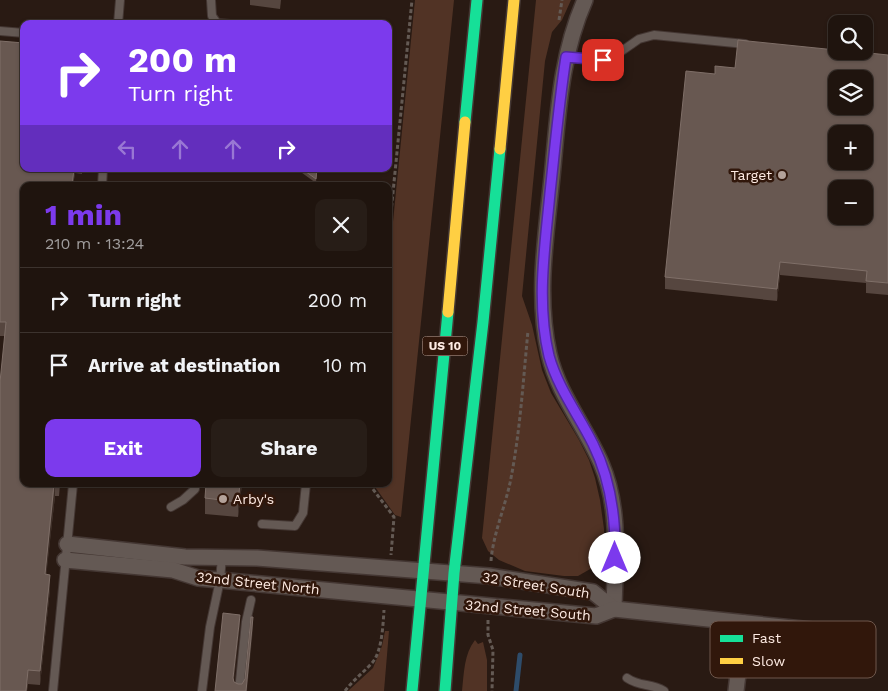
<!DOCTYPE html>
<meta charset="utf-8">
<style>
body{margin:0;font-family:"Work Sans",sans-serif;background:#271d17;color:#f1f3f6;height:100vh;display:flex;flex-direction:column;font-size:19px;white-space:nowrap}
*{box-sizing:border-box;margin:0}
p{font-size:16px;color:#a19e9e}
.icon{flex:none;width:28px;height:28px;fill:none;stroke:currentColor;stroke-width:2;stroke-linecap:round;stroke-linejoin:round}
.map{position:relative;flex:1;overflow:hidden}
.panel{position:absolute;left:20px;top:182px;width:372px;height:305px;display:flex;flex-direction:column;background:#1f140e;border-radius:10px;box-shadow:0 1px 4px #0004,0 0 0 1px #3c332e}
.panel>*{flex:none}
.hud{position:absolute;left:20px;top:20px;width:372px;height:152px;border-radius:10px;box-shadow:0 1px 4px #0004,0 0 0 1px #3c332e;background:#7c3aed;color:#fff;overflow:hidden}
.controls{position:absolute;left:828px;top:15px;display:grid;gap:10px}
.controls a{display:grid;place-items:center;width:45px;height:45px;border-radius:10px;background:#1f140e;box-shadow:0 1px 4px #0004,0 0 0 1px #3c332e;font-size:25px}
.pin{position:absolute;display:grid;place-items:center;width:42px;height:42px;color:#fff;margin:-21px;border-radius:10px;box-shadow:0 2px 8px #0006}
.me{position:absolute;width:55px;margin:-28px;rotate:0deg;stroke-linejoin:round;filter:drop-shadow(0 0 4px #0008)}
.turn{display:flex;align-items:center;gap:18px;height:105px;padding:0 25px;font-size:22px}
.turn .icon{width:65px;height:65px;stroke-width:2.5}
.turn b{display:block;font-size:35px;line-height:42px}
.lanes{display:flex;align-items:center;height:48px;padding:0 25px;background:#0003;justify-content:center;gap:25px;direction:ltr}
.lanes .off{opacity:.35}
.round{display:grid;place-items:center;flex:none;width:52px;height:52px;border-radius:10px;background:#271d17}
.headline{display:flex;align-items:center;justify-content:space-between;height:85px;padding:0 25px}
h1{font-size:30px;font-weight:700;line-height:38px;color:#7c3aed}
.primary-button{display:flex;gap:10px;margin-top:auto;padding:10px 25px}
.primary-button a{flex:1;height:58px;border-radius:10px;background:#7c3aed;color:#fff;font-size:20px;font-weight:700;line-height:58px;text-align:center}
.primary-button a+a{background:#271d17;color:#f1f3f6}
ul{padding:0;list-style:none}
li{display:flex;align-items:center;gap:15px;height:65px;padding:0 25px;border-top:1px solid #3c332e}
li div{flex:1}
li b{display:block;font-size:19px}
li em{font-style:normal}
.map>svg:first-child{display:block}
.grass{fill:#513325}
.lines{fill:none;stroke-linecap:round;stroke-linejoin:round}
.stream{stroke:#2e4c6a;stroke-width:5}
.lane-casing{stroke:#443733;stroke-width:10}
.street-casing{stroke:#443733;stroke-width:18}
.fast-casing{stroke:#443733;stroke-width:14}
.slow-casing{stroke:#443733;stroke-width:14}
.path{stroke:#645a54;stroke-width:3;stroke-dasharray:4 2.5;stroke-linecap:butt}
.lane{stroke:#645954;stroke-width:8}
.street{stroke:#645954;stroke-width:15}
.fast{stroke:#16e098;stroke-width:11}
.slow{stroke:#ffcf43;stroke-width:11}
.wall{fill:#56463f}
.shaded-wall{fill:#3c2d26}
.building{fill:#685851;stroke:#7f6f68;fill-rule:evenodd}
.route-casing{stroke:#51269a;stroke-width:12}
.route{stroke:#7c3aed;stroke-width:9}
.poi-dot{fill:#b3a29a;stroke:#31170b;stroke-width:2}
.labels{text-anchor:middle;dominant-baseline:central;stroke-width:5;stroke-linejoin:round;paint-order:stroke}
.shield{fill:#31170b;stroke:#c0aba2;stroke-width:1}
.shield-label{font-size:12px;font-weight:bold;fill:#feebe3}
.poi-label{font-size:14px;fill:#feebe3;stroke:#31170b;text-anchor:end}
.street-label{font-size:14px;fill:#feebe3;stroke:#31170b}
.key{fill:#31170b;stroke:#6e574c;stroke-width:1}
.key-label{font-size:14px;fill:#feebe3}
</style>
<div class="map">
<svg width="888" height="691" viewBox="0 0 888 691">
<rect width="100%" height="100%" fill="#291a13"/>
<g class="grass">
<path d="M 415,0 L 454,0 L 401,517 L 395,515 L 373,484 L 389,484 L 389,262 Z"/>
<path d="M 536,0 L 571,0 L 562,20 L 552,32 L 545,61 L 522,296 L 532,325 L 542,370 L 551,393 L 579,440 L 589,460 L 595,478 L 600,500 L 604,529 L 604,548 L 600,560 L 592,568 L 578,576 L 564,576 L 525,571 L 499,560 L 488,551 L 482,538 Z"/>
<path d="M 385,631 L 389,631 L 384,691 L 348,691 L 373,668 L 382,646 Z"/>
<path d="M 475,640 L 478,644 L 483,642 L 487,660 L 487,691 L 462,691 C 464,673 464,654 475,640 Z"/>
</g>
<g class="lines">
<path class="stream" d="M 516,691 L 520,655"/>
<g class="lane-casing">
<g id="lane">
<path d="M 211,0 L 212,16 L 217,23 L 230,24"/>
<path d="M 118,24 L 120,0"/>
<path d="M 0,31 L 24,33"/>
<path d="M 567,57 L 591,60 L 603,60 L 616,55 L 639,39 L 654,35 L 745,44"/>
<path d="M 102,186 L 103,169"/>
<path d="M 171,507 L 183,500 L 195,489 L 195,484"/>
<path d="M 262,524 L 295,526 L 303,513 L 306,484"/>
<path d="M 627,678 C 640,687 651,683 664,691"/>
<path d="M 53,691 L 73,484"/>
<path d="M 202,691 L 210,627 L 220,580 L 222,557"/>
<path d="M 239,691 L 246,622 L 251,600"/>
</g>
</g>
<g class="street-casing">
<g id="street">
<path d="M 585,0 C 560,56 558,117 552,177 C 546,236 536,296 549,354 C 558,394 585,426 601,463 C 621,509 615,560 614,609"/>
<path d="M 67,544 L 185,557 L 257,558 L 489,576 L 593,592 L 614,609"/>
<path d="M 65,560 L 173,570 L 198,578 L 596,616 L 614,609 L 812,630"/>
<path d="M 736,691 L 744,623"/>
</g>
</g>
<g class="fast-casing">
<g id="fast">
<path d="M 465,122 L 477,0"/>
<path d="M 412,691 L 448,312"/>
<path d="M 445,691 L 454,573 L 483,322 L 500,149"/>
</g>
</g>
<g class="slow-casing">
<g id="slow">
<path d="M 500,149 L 514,0"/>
<path d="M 448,312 L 465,122"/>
</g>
</g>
<g class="path">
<path d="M 559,20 L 562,0"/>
<path d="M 389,233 L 412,0"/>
<path d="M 369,484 L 394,517 L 391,555"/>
<path d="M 491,561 C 493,535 504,510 510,483 C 520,434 523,382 528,331"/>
<path d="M 488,620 L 488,635 L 493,650 L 492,691"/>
<path d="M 345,691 C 353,680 363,673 372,663 C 382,652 383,625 384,610"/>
</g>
<use href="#lane" class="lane"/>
<use href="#street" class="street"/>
<use href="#fast" class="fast"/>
<use href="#slow" class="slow"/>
</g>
<g class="wall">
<path d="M 250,0 L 281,0 L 280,9 L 250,5 Z"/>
<path d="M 0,41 L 24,169 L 82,169 L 82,174 L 75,173 L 24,484 L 60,484 L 59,496 L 55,496 L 46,575 L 50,589 L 40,685 L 28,684 L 27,691 L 0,691 L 5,336 L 0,336 Z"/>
<path d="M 888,55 L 888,295 L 866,293 L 866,283 L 780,275 L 777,301 L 665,289 L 665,277 L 715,74 L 735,68 Z"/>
<path d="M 298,169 L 317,169 L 316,183 L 298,170 Z"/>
<path d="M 242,484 L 238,517 L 205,514 L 205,498 Z"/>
</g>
<g class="shaded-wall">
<path d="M 74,169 L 75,169 L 75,173 L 73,186 L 72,186 Z"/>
<path d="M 780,262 L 780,275 L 777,301 L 777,289 Z"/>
<path d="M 55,484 L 55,496 L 45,588 L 45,574 Z"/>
<path d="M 240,484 L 242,484 L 238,517 L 238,502 Z"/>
<path d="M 50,575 L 50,589 L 40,685 L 40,671 Z"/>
<path d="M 240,615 L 240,627 L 233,690 L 233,678 Z"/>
<path d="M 253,617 L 253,629 L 247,691 L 246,691 Z"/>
<path d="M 28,670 L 27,691 L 26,691 Z"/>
</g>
<g class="building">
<path d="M 738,40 L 836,50 L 836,51 L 850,51 L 888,55 L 888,283 L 866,281 L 867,271 L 780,262 L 777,289 L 665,277 L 686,71 L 715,74 L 715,66 L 735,68 ZM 836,79 L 864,79 L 864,106 L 836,106 ZM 836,134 L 864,134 L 864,161 L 836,161 ZM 836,189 L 864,189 L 864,216 L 836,216 Z"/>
<path d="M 0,41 L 24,43 L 24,169 L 74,169 L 72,186 L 24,186 L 24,484 L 54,484 L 45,574 L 50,575 L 40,671 L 28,670 L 26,691 L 0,691 L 0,382 L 6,322 L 0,322 Z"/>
<path d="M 302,169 L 317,169 L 316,179 Z"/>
<path d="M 206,484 L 240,484 L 238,502 L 205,498 Z"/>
<path d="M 223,613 L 240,615 L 233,678 L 234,682 L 238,684 L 242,684 L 245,679 L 251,617 L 253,617 L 246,691 L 215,691 Z"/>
</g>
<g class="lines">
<g class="route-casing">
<path id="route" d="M 603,60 L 566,57 C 559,102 555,147 550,193 C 545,247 536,302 549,356 C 558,388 578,414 593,444 C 611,480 616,518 615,558"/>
</g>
<use href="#route" class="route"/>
</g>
<g class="poi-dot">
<circle cx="782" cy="175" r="5"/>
<circle cx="223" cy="499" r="5"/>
</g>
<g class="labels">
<rect class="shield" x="422.5" y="336.5" width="45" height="19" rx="4"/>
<g class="shield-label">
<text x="445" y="346">US 10</text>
</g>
<g class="poi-label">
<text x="772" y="175">Target</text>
<text x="233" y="499" text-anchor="start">Arby's</text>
</g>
<g class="street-label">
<text transform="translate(258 583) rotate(6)">32nd Street North</text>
<text transform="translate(536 585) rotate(9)">32 Street South</text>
<text transform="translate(528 610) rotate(5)">32nd Street South</text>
</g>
</g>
<rect x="710" y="621" width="166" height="57" rx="8" class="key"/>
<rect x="720" y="635" width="23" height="7" fill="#16e098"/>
<rect x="720" y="658" width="23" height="6" fill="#ffcf43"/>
<g class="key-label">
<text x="752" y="643">Fast</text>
<text x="752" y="666">Slow</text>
</g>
</svg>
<div class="controls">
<a><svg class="icon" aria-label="search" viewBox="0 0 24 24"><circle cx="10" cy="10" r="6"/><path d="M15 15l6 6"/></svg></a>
<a><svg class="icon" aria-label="layers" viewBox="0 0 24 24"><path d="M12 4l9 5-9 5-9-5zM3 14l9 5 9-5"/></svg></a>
<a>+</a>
<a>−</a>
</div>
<div class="pin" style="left:603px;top:60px;background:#d93025"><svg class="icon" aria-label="arrive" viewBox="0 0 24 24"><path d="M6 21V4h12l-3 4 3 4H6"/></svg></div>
<svg class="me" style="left:615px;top:558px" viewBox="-20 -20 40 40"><circle r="19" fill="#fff"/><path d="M0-13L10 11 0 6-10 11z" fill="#7c3aed"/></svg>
<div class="hud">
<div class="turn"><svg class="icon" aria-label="right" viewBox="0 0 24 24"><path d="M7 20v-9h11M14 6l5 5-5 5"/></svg><div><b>200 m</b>Turn right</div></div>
<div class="lanes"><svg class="icon off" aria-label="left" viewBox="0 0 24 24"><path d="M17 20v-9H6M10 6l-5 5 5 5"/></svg><svg class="icon off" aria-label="ahead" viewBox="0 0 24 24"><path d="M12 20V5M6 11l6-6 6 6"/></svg><svg class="icon off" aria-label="ahead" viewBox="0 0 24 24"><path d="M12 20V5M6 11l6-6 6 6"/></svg><svg class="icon" aria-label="right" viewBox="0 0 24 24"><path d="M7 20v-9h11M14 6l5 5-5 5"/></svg></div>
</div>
<section class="panel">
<div class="headline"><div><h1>1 min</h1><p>210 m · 13:24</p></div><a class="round"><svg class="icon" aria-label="close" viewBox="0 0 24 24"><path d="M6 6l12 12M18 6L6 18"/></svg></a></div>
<ul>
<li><svg class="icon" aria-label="right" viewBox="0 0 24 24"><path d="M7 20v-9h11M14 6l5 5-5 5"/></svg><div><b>Turn right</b></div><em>200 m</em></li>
<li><svg class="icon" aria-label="arrive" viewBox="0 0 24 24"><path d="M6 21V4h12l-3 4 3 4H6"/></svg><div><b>Arrive at destination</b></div><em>10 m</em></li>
</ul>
<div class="primary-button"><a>Exit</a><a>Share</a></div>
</section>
</div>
